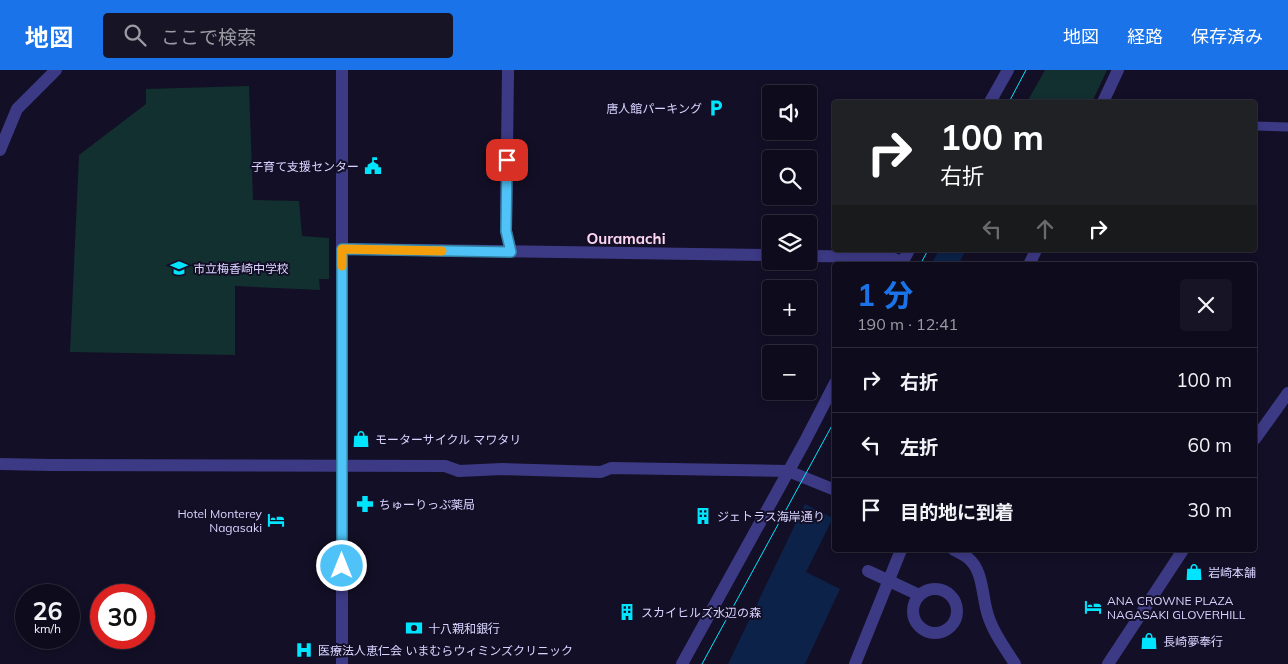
<!DOCTYPE html>
<html lang="ja">
<meta charset="utf-8">
<style>
body{margin:0;font-family:Mulish,"Noto Sans JP",sans-serif;background:#171425;color:#f1f3f6;height:100vh;display:flex;flex-direction:column;font-size:19px;white-space:nowrap}
*{box-sizing:border-box;margin:0}
p{font-size:16px;color:#9b9ba3}
.icon{flex:none;width:28px;height:28px;fill:none;stroke:currentColor;stroke-width:2;stroke-linecap:round;stroke-linejoin:round}
.map{position:relative;flex:1;overflow:hidden}
.sheet{position:absolute;left:832px;top:192px;width:425px;height:290px;display:flex;flex-direction:column;background:#0e0b1c;border-radius:5px;box-shadow:0 2px 8px #0003,0 0 0 1px #2e2b3b}
.sheet>*{flex:none}
.hud{position:absolute;left:832px;top:30px;width:425px;height:152px;border-radius:5px;box-shadow:0 2px 8px #0003,0 0 0 1px #2e2b3b;background:#202124;color:#fff;overflow:hidden}
.buttons{position:absolute;left:762px;top:15px;display:grid;gap:10px}
.buttons a{display:grid;place-items:center;width:55px;height:55px;border-radius:5px;background:#0e0b1c;box-shadow:0 2px 8px #0003,0 0 0 1px #2e2b3b;font-size:25px}
.speed{position:absolute;left:15px;top:514px;display:flex;gap:10px;font-size:25px;font-weight:700;text-align:center}
.speed>*{display:grid;place-content:center;width:65px;height:65px;border-radius:50%;background:#0e0b1c;box-shadow:0 2px 8px #0003,0 0 0 1px #2e2b3b;line-height:1}
.speed small{font-size:12px;font-weight:400}
.speed .limit{border:8px solid #d22;background:#fff;color:#111}
.pin{position:absolute;display:grid;place-items:center;width:42px;height:42px;color:#fff;margin:-21px;border-radius:10px;box-shadow:0 2px 8px #0006}
.me{position:absolute;width:55px;margin:-28px;rotate:0deg;stroke-linejoin:round;filter:drop-shadow(0 0 4px #0008)}
.turn{display:flex;align-items:center;gap:18px;height:105px;padding:0 25px;font-size:22px}
.turn .icon{width:65px;height:65px;stroke-width:2.5}
.turn b{display:block;font-size:35px;line-height:42px}
.lanes{display:flex;align-items:center;height:48px;padding:0 25px;background:#0003;justify-content:center;gap:25px;direction:ltr}
.lanes .off{opacity:.35}
.round{display:grid;place-items:center;flex:none;width:52px;height:52px;border-radius:5px;background:#171425}
.head{display:flex;align-items:center;justify-content:space-between;height:85px;padding:0 25px}
h1{font-size:30px;font-weight:700;line-height:38px;color:#1a73e8}
ul{padding:0;list-style:none}
li{display:flex;align-items:center;gap:15px;height:65px;padding:0 25px;border-top:1px solid #2e2b3b}
li div{flex:1}
li b{display:block;font-size:19px}
li em{font-style:normal}
header{display:flex;align-items:center;gap:30px;box-sizing:border-box;height:70px;padding:0 25px;background:#1a73e8;color:#fff}
header strong{font-size:24px}
nav{display:flex;gap:28px;margin-inline-start:auto;font-size:18px}
.search{width:350px;height:45px;background:#171425;display:flex;align-items:center;gap:12px;box-sizing:border-box;padding:0 18px;border-radius:5px;color:#9b9ba3;font-size:19px}
.map>svg:first-child{display:block}
.green{fill:#12302f}
.water{fill:#0c2248}
.lines{fill:none;stroke-linecap:round;stroke-linejoin:round}
.service{stroke:#3d3a85;stroke-width:9}
.pedestrian{stroke:#3d3a85;stroke-width:12}
.minor{stroke:#3d3a85;stroke-width:12}
.tertiary{stroke:#3d3a85;stroke-width:12}
.tram{stroke:#00e5ff;stroke-width:1}
.route-casing{stroke:#337fa1;stroke-width:12}
.route{stroke:#4fc3f7;stroke-width:9}
.slow{stroke:#f59e0b;stroke-width:9}
.labels{text-anchor:middle;dominant-baseline:central;stroke-width:4;stroke-linejoin:round;paint-order:stroke}
.poi-label{font-size:12px;fill:#d9d4ff;stroke:#130f26;text-anchor:start}
.quarter-label{font-size:15px;font-weight:bold;fill:#ffd6f0;stroke:#130f26}
</style>
<header>
<strong>地図</strong>
<div class="search"><svg class="icon" aria-label="search" viewBox="0 0 24 24"><circle cx="10" cy="10" r="6"/><path d="M15 15l6 6"/></svg>ここで検索</div>
<nav><a>地図</a><a>経路</a><a>保存済み</a></nav>
</header>
<div class="map">
<svg width="1288" height="594" viewBox="0 0 1288 594">
<rect width="100%" height="100%" fill="#130f26"/>
<g class="green">
<path d="M 1045,0 L 1107,0 L 1092,32 L 1027,32 Z"/>
<path d="M 249,16 L 253,130 L 299,131 L 302,166 L 329,168 L 329,209 L 319,209 L 320,220 L 235,216 L 235,285 L 70,282 L 79,85 L 146,34 L 146,19 Z"/>
</g>
<g class="water">
<path d="M 939,180 L 966,180 L 958,195 L 931,195 Z"/>
<path d="M 805,434 L 833,448 L 806,502 L 840,519 L 805,594 L 728,594 Z"/>
</g>
<g class="lines">
<path class="service" d="M 1255,56 L 1288,57"/>
<g class="pedestrian">
<path d="M 868,501 L 919,525"/>
<circle cx="935" cy="541" r="22"/>
</g>
<g class="minor">
<path d="M 508,0 L 506,161 L 511,182"/>
<path d="M 342,179 L 771,185"/>
<path d="M 809,186 L 888,187 L 903,192"/>
<path d="M 1255,369 L 1288,323"/>
<path d="M 0,394 L 51,395 L 445,396 L 459,401 L 502,399 L 601,402 L 611,398 L 788,401"/>
<path d="M 342,594 L 342,0"/>
<path d="M 1108,594 L 1183,480"/>
</g>
<g class="tertiary">
<path d="M 990,32 L 1008,0"/>
<path d="M 1103,32 L 1118,0"/>
<path d="M 0,80 L 17,39 L 56,0"/>
<path d="M 901,195 L 909,180"/>
<path d="M 1029,195 L 1036,180"/>
<path d="M 788,401 L 835,420"/>
<path d="M 954,480 C 958,482 964,485 968,488 C 983,500 982,525 987,542 C 992,561 1005,578 1015,594"/>
<path d="M 682,594 L 804,373 L 835,313"/>
<path d="M 855,594 L 901,480"/>
</g>
<g class="tram">
<path d="M 1009,32 L 1026,0"/>
<path d="M 920,195 L 928,180"/>
<path d="M 702,594 L 835,350"/>
</g>
</g>
<g class="lines">
<g class="route-casing">
<path id="route" d="M 342,496 L 342,179 L 511,182 L 506,161 L 507,90"/>
</g>
<use href="#route" class="route"/>
<path class="slow" d="M 342,196 L 342,179 L 442,181"/>
</g>
<defs>
<g id="parking-bare" transform="scale(1.35)"><path d="M-3.5-5.5H1a3.5 3.5 0 0 1 0 7H-1V5.5H-3.5ZM-1-3.4V-.6H.8a1.4 1.4 0 0 0 0-2.8Z" fill="#00e5ff" stroke="#130f26" stroke-width="2.5" paint-order="stroke"/></g>
<g id="civic-bare" transform="scale(1.35)"><path d="M-.6-6.5H3V-4.5H.6V-3L4-1V1h2V6H-6V1h2V-1L-.6-3ZM-1.2 2.5V6h2.4V2.5Z" fill="#00e5ff" stroke="#130f26" stroke-width="2.5" paint-order="stroke"/></g>
<g id="school-bare" transform="scale(1.35)"><path d="M0-5L7-2L0 1L-7-2ZM-4 1L0 2.5L4 1V4Q0 6-4 4Z" fill="#00e5ff" stroke="#130f26" stroke-width="2.5" paint-order="stroke"/></g>
<g id="shop-bare" transform="scale(1.35)"><path d="M-5-2.5h2.3a2.7 3.5 0 0 1 5.4 0H5L5.5 6h-11ZM-1.5-2.5h3a1.5 2.3 0 0 0-3 0Z" fill="#00e5ff" stroke="#130f26" stroke-width="2.5" paint-order="stroke"/></g>
<g id="pharmacy-bare" transform="scale(1.35)"><path d="M-2-6h4v4h4v4h-4v4h-4v-4h-4v-4h4Z" fill="#00e5ff" stroke="#130f26" stroke-width="2.5" paint-order="stroke"/></g>
<g id="building-bare" transform="scale(1.35)"><path d="M-4-6H4V6H1V3H-1V6H-4ZM-2.5-4.3h1.7v1.8h-1.7ZM.8-4.3h1.7v1.8H.8ZM-2.5-1h1.7V.8h-1.7ZM.8-1h1.7V.8H.8Z" fill="#00e5ff" stroke="#130f26" stroke-width="2.5" paint-order="stroke"/></g>
<g id="hotel-bare" transform="scale(1.35)"><path d="M-6-4.5h1.5V1H6V5H4.5V3h-9V5H-6ZM-4 0a1.8 1.8 0 1 1 3.6 0ZM.5 0V-2.5h3Q6-2.5 6 0Z" fill="#00e5ff" stroke="#130f26" stroke-width="2.5" paint-order="stroke"/></g>
<g id="bank-bare" transform="scale(1.35)"><path d="M-6-4H6V4H-6ZM0-2.3a2.3 2.3 0 1 0 0 4.6a2.3 2.3 0 1 0 0-4.6Z" fill="#00e5ff" stroke="#130f26" stroke-width="2.5" paint-order="stroke"/></g>
<g id="hospital-bare" transform="scale(1.35)"><path d="M-5-5h3v3.5h4V-5h3V5h-3V1.5h-4V5h-3Z" fill="#00e5ff" stroke="#130f26" stroke-width="2.5" paint-order="stroke"/></g>
</defs>
<g fill-rule="evenodd">
<use href="#parking-bare" x="716" y="38"/>
<use href="#civic-bare" x="373" y="96"/>
<use href="#school-bare" x="179" y="198"/>
<use href="#shop-bare" x="361" y="369"/>
<use href="#pharmacy-bare" x="365" y="434"/>
<use href="#building-bare" x="703" y="446"/>
<use href="#hotel-bare" x="276" y="450"/>
<use href="#shop-bare" x="1194" y="502"/>
<use href="#hotel-bare" x="1093" y="537"/>
<use href="#building-bare" x="627" y="542"/>
<use href="#bank-bare" x="414" y="558"/>
<use href="#shop-bare" x="1149" y="571"/>
<use href="#hospital-bare" x="304" y="580"/>
</g>
<g class="labels">
<g class="poi-label">
<text x="702" y="38" text-anchor="end">唐人館パーキング</text>
<text x="359" y="96" text-anchor="end">子育て支援センター</text>
<text x="193" y="198">市立梅香崎中学校</text>
<text x="375" y="369">モーターサイクル マワタリ</text>
<text x="379" y="434">ちゅーりっぷ薬局</text>
<text x="262" y="443" text-anchor="end">Hotel Monterey<tspan x="262" dy="14">Nagasaki</tspan></text>
<text x="717" y="446">ジェトラス海岸通り</text>
<text x="1208" y="502">岩崎本舗</text>
<text x="1107" y="530">ANA CROWNE PLAZA<tspan x="1107" dy="14">NAGASAKI GLOVERHILL</tspan></text>
<text x="641" y="542">スカイヒルズ水辺の森</text>
<text x="428" y="558">十八親和銀行</text>
<text x="1163" y="571">長崎夢奉行</text>
<text x="318" y="580">医療法人恵仁会 いまむらウィミンズクリニック</text>
</g>
<g class="quarter-label">
<text x="626" y="168">Ouramachi</text>
</g>
</g>
</svg>
<div class="buttons">
<a><svg class="icon" aria-label="sound" viewBox="0 0 24 24"><path d="M4 9h4l5-4v14l-5-4H4zM17 9q2 3 0 6"/></svg></a>
<a><svg class="icon" aria-label="search" viewBox="0 0 24 24"><circle cx="10" cy="10" r="6"/><path d="M15 15l6 6"/></svg></a>
<a><svg class="icon" aria-label="layers" viewBox="0 0 24 24"><path d="M12 4l9 5-9 5-9-5zM3 14l9 5 9-5"/></svg></a>
<a>+</a>
<a>−</a>
</div>
<div class="speed"><div>26<small>km/h</small></div><div class="limit">30</div></div>
<div class="pin" style="left:507px;top:90px;background:#d93025"><svg class="icon" aria-label="arrive" viewBox="0 0 24 24"><path d="M6 21V4h12l-3 4 3 4H6"/></svg></div>
<svg class="me" style="left:342px;top:496px" viewBox="-20 -20 40 40"><circle r="17" fill="#4fc3f7" stroke="#fff" stroke-width="3"/><path d="M0-11L8 9 0 5-8 9z" fill="#fff"/></svg>
<div class="hud">
<div class="turn"><svg class="icon" aria-label="right" viewBox="0 0 24 24"><path d="M7 20v-9h11M14 6l5 5-5 5"/></svg><div><b>100 m</b>右折</div></div>
<div class="lanes"><svg class="icon off" aria-label="left" viewBox="0 0 24 24"><path d="M17 20v-9H6M10 6l-5 5 5 5"/></svg><svg class="icon off" aria-label="ahead" viewBox="0 0 24 24"><path d="M12 20V5M6 11l6-6 6 6"/></svg><svg class="icon" aria-label="right" viewBox="0 0 24 24"><path d="M7 20v-9h11M14 6l5 5-5 5"/></svg></div>
</div>
<section class="sheet">
<div class="head"><div><h1>1 分</h1><p>190 m · 12:41</p></div><a class="round"><svg class="icon" aria-label="close" viewBox="0 0 24 24"><path d="M6 6l12 12M18 6L6 18"/></svg></a></div>
<ul>
<li><svg class="icon" aria-label="right" viewBox="0 0 24 24"><path d="M7 20v-9h11M14 6l5 5-5 5"/></svg><div><b>右折</b></div><em>100 m</em></li>
<li><svg class="icon" aria-label="left" viewBox="0 0 24 24"><path d="M17 20v-9H6M10 6l-5 5 5 5"/></svg><div><b>左折</b></div><em>60 m</em></li>
<li><svg class="icon" aria-label="arrive" viewBox="0 0 24 24"><path d="M6 21V4h12l-3 4 3 4H6"/></svg><div><b>目的地に到着</b></div><em>30 m</em></li>
</ul>
</section>
</div>
